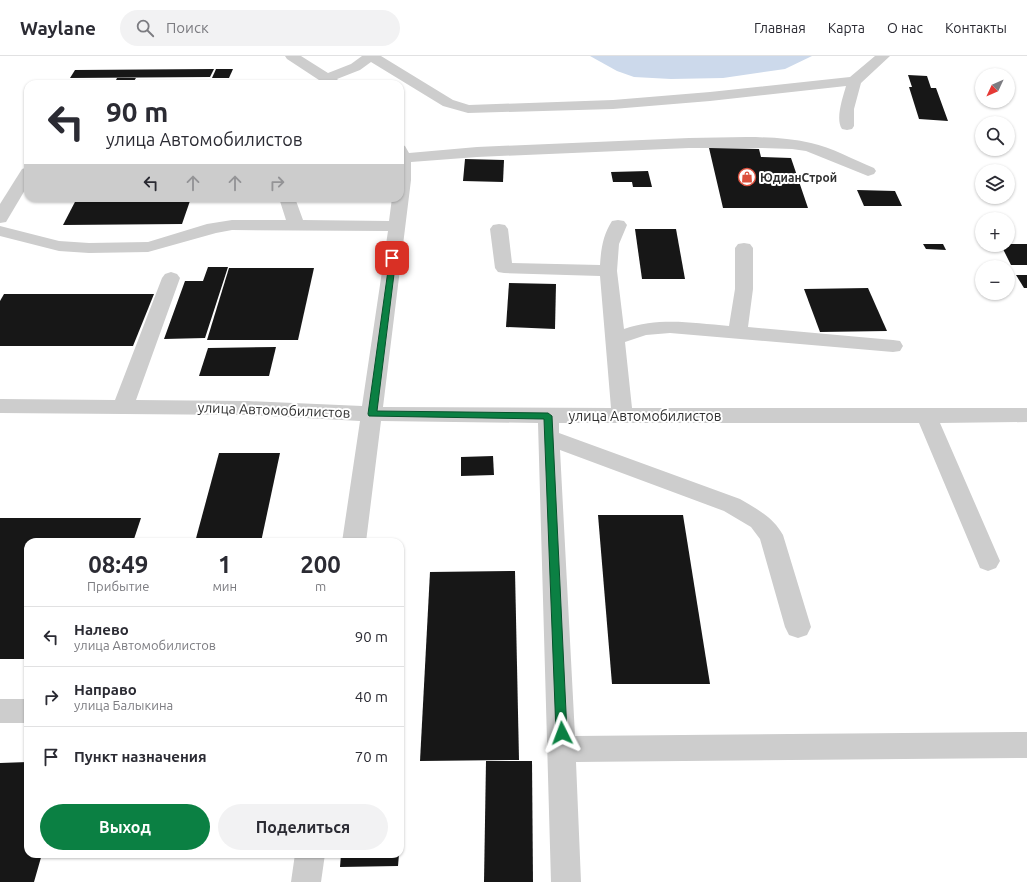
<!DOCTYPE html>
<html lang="ru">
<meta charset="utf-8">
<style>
body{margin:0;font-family:Ubuntu,sans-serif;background:#f2f2f3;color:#2b2b33;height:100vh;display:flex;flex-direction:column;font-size:15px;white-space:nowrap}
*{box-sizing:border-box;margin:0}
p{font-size:13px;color:#7c7c81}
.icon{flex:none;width:22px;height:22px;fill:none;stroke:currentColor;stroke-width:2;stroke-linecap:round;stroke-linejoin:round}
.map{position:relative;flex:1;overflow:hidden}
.drawer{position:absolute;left:24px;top:482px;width:380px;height:320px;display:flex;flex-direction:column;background:#fff;border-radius:12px;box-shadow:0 1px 3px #0004}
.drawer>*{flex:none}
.banner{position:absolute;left:24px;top:24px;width:380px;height:122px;border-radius:12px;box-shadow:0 1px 3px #0004;background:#fff;color:#2b2b33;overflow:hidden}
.needle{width:26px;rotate:226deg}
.buttons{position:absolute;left:975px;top:12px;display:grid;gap:8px}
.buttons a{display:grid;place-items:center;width:40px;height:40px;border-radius:50%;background:#fff;box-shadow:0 1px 3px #0004;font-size:20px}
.pin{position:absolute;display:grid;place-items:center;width:34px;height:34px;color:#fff;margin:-17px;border-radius:8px;box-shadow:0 2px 6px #0006}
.me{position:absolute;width:44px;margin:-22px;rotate:357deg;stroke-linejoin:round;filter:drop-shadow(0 0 3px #0008)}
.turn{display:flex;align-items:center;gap:14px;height:84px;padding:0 16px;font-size:18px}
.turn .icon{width:52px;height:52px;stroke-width:2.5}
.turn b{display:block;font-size:28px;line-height:34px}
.lanes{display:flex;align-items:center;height:38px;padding:0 16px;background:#0003;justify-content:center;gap:20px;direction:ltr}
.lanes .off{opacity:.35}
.eta{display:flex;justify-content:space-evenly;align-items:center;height:68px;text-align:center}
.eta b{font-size:24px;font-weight:700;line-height:28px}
.action{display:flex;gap:8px;margin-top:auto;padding:8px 16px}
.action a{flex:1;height:46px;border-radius:24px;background:#0b8043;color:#fff;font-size:16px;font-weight:700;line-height:46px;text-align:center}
.action a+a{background:#f2f2f3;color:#2b2b33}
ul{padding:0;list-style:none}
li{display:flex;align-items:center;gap:12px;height:60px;padding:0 16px;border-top:1px solid #e1e1e2}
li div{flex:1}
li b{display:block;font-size:15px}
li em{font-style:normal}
header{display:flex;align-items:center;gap:24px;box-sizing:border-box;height:56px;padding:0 20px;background:#fff;border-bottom:1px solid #e1e1e2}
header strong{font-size:19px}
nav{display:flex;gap:22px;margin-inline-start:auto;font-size:14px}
.search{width:280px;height:36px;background:#f2f2f3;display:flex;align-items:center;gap:10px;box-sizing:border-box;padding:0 14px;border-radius:22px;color:#7c7c81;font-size:15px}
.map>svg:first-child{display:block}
.water{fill:#ccd9eb}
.building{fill:#171717}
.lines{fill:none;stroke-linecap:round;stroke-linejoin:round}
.minor{fill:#cdcdcd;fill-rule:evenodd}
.route{fill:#0b8043;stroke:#07532c}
.labels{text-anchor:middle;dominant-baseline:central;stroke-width:4;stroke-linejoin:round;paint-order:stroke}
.far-poi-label{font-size:12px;font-weight:bold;fill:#303030;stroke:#fff;text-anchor:start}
.street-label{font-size:14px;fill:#303030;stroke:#fff}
</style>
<header>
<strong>Waylane</strong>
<div class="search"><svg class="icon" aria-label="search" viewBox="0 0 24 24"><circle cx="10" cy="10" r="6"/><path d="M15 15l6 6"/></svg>Поиск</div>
<nav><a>Главная</a><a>Карта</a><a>О нас</a><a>Контакты</a></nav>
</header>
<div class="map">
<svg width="1027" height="826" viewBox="0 0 1027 826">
<rect width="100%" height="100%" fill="#fff"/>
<path class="water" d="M 590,0 L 812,0 L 785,13 L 723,22 L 671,23 L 634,21 L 617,15 Z"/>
<g class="building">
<path d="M 214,13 L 210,21 L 70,22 L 75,14 Z"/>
<path d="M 216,13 L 233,13 L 229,22 L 212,22 Z"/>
<path d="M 908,19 L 927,20 L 931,32 L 936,32 L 948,65 L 919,63 L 909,31 L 912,31 Z"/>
<path d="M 117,22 L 136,22 L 132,28 L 114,28 Z"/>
<path d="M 709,92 L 759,93 L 761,101 L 791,102 L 808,152 L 723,152 Z"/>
<path d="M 465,103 L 504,104 L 503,126 L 463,125 Z"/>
<path d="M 648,115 L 652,131 L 633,131 L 632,126 L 613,126 L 611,116 Z"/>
<path d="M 857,134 L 895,135 L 902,150 L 864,150 Z"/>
<path d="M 77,142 L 191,142 L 182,168 L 63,169 Z"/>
<path d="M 635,173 L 676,173 L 685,223 L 642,223 Z"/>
<path d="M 923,188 L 943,188 L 946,194 L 926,193 Z"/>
<path d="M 1008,188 L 1027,188 L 1027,209 L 1011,209 L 1001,189 L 1008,189 Z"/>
<path d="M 208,211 L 228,211 L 205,282 L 164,283 L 185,225 L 203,225 Z"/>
<path d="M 229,212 L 314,212 L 298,284 L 207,284 Z"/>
<path d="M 1016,219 L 1027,219 L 1027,232 L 1024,232 Z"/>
<path d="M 509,227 L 556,228 L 555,273 L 506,271 Z"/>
<path d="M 868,232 L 887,275 L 820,276 L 804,233 Z"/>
<path d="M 4,238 L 154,238 L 133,290 L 0,290 L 0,245 Z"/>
<path d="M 276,291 L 269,320 L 199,320 L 208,292 Z"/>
<path d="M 219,397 L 280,397 L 261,486 L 195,486 Z"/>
<path d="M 493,400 L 494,419 L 461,420 L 461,401 Z"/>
<path d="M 598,459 L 683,459 L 710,628 L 612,628 Z"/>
<path d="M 0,462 L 141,462 L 133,486 L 28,486 L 28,603 L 0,603 Z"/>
<path d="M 515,515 L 519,704 L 420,705 L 430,516 Z"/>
<path d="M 486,705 L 532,705 L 533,826 L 484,826 Z"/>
<path d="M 28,706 L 28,798 L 42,798 L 34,826 L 0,826 L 0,707 Z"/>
<path d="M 400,737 L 404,737 L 401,769 L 400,769 Z"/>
<path d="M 341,798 L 399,798 L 398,810 L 340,811 Z"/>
</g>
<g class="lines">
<g class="minor">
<path d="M 285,0 L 301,0 L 328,17 L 351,8 L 362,0 L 381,0 L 453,44 L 469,49 L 613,44 L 710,36 L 850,21 L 875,0 L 890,0 L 861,27 L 854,53 L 854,70 L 852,73 L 847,74 L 842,73 C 835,63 843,41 846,30 L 710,45 L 613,53 L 468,57 L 443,50 L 371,6 L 360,14 L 337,23 L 342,28 L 325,28 L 287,3 Z"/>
<path d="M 689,82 C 729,82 772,78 811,87 C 831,91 854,104 874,112 L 876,115 L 874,118 L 868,120 L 806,95 L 792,93 L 762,92 L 689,92 L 477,101 L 411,106 L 411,124 L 383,351 L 611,352 L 600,220 L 504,217 L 498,216 L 495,212 L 490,173 L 493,169 L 499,168 L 505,169 L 508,173 L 512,207 L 600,209 C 601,193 603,179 612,165 L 618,164 L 624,165 L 627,169 L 619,188 L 617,215 L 624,273 C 660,261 692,267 729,270 L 735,233 L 735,192 L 738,188 L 744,187 L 750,188 L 753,192 L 753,233 L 748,271 L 893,284 L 900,285 L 903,290 L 900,295 L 893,296 L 670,277 L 646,279 L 625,286 L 632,352 L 1027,352 L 1027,366 L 940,367 L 1000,505 L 996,512 L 988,515 L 980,512 L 919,367 L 559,367 L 559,377 L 740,443 C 757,453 773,461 783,479 L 811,571 L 807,579 L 798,582 L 789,579 L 785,571 L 760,483 L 751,471 L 724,455 L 560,394 L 575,680 L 1027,676 L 1027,702 L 576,706 L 581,826 L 551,826 L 538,367 L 381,365 L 366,486 L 342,486 L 360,365 L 247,359 L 0,357 L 0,343 L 115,344 L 162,222 L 165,218 L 171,216 L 177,218 L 180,222 L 136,344 L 247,345 L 362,350 L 388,175 L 232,174 L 216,177 L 148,196 L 89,197 L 59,195 L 0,180 L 0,170 L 59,185 L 89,187 L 148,186 L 207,168 L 232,164 L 286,164 L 279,142 L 295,142 L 303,164 L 389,165 L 392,142 L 400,142 L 400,88 L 405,90 L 409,97 L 477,91 Z"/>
<path d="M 28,111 L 28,129 L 6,166 L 0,167 L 0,148 L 22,113 Z"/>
<rect x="0" y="643" width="28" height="24"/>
<path d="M 295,798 L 325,798 L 321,826 L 291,826 Z"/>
</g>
</g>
<path class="route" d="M 390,200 L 392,200 L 396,202 L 377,355 L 548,357 L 552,360 L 567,677 L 566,681 L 562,682 L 558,681 L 556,677 L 544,363 L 369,360 L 368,358 Z"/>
<defs>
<g id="shop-ring" transform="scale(0.9)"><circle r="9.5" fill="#fff" stroke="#dc503d" stroke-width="1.5"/><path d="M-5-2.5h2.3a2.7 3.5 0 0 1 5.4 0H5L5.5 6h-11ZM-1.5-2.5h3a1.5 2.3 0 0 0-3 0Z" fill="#dc503d"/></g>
</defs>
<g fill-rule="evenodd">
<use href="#shop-ring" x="747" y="121"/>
</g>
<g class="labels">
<g class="far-poi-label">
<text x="760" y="121">ЮдианСтрой</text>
</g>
<g class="street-label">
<text transform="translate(274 354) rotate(2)">улица Автомобилистов</text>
<text x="645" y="360">улица Автомобилистов</text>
</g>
</g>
</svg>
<div class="buttons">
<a><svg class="needle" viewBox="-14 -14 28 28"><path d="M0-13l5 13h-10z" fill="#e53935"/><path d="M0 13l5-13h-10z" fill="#7c7c81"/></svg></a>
<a><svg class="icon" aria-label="search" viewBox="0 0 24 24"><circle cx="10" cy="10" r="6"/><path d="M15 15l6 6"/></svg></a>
<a><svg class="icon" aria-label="layers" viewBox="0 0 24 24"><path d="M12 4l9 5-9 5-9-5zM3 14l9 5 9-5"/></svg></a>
<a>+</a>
<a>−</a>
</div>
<div class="pin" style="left:392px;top:202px;background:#d93025"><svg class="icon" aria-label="arrive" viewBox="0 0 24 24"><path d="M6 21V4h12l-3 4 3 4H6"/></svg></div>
<svg class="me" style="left:562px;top:677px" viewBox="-20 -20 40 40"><path d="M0-17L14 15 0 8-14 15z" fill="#0b8043" stroke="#fff" stroke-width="4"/></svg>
<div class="banner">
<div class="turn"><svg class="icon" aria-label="left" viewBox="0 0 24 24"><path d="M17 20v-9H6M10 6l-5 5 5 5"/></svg><div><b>90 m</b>улица Автомобилистов</div></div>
<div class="lanes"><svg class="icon" aria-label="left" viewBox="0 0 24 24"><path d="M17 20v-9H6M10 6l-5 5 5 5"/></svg><svg class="icon off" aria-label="ahead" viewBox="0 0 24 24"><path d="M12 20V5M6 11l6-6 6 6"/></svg><svg class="icon off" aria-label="ahead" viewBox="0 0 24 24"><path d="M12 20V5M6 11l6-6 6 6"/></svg><svg class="icon off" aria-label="right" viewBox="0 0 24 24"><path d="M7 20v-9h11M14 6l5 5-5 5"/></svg></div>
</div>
<section class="drawer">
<div class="eta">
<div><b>08:49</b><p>Прибытие</p></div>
<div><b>1</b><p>мин</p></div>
<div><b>200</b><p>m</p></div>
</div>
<ul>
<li><svg class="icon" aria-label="left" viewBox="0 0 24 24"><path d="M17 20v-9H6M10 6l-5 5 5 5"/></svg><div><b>Налево</b><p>улица Автомобилистов</p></div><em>90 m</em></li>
<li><svg class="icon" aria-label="right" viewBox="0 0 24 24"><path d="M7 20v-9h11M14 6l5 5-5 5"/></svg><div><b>Направо</b><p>улица Балыкина</p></div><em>40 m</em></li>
<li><svg class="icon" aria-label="arrive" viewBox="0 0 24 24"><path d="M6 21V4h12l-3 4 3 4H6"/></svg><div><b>Пункт назначения</b></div><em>70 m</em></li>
</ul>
<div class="action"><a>Выход</a><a>Поделиться</a></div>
</section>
</div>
